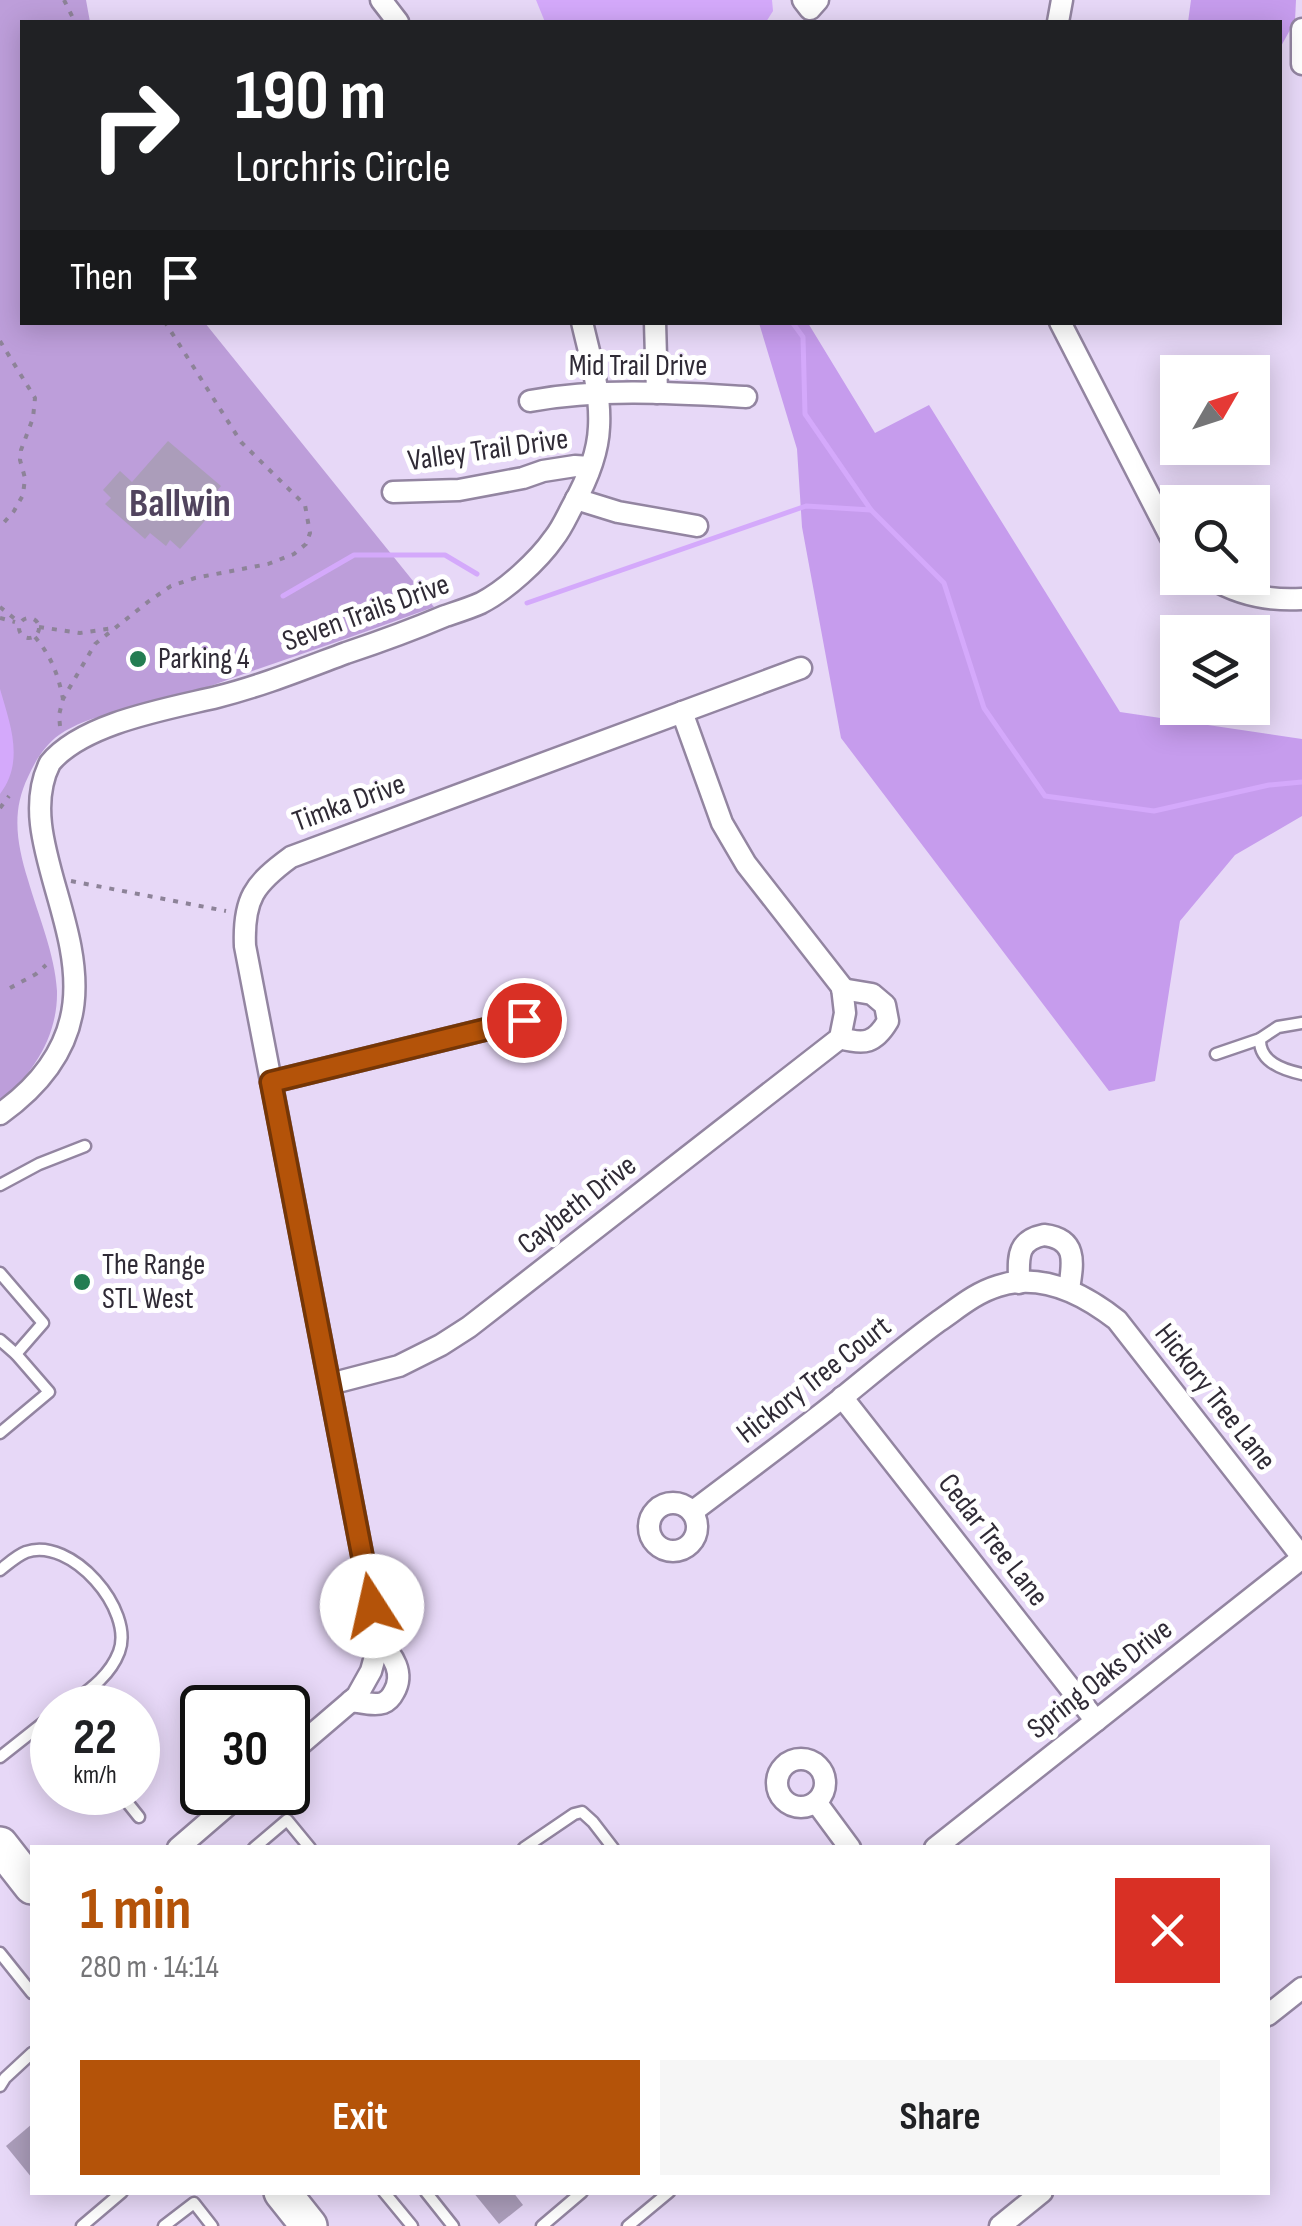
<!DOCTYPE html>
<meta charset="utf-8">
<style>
body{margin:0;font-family:"Sofia Sans Condensed",sans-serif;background:#f6f6f6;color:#202124;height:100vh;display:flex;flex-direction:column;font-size:38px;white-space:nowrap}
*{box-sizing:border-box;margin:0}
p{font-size:32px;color:#757577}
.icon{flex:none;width:55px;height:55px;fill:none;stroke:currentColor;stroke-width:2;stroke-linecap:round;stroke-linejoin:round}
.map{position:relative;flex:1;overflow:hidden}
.sheet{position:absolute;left:30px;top:1845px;width:1240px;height:350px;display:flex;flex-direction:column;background:#fff;border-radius:0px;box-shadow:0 5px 25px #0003}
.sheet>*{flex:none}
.banner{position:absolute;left:20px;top:20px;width:1262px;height:305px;border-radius:0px;box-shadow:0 5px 25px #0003;background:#202124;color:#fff;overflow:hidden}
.needle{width:65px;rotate:51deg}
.fabs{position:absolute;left:1160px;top:355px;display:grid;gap:20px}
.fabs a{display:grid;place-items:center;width:110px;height:110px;border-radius:0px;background:#fff;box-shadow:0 5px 25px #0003;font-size:50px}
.speed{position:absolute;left:30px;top:1685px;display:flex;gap:20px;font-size:50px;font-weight:700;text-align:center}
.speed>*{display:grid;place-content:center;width:130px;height:130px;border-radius:50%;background:#fff;box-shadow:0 5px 25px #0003;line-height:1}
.speed small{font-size:25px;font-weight:400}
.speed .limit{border:5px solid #111;border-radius:15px;background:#fff;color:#111}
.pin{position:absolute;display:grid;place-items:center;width:85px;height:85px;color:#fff;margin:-42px;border:5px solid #fff;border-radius:50%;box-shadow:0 2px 10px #0007}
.me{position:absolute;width:110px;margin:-55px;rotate:350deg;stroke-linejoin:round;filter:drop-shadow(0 0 8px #0008)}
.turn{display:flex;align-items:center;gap:35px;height:210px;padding:0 50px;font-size:45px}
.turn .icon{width:130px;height:130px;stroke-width:2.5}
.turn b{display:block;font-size:70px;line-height:85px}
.then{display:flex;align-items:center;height:95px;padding:0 50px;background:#0003;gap:20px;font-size:38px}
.round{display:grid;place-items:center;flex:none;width:105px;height:105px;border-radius:0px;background:#f6f6f6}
.headline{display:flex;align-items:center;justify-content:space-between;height:170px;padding:0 50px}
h1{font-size:60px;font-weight:700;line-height:75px;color:#b45309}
.cta{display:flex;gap:20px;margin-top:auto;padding:20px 50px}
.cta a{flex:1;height:115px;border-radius:0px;background:#b45309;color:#fff;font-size:40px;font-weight:700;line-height:115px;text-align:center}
.cta a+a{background:#f6f6f6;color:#202124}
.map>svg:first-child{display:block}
.green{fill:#bd9eda}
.forest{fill:#c69ced}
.water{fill:#d4a9fb}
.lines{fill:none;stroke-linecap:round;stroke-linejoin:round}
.stream{stroke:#d4a9fb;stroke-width:5}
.building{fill:#ab9dba}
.service-casing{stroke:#9385a1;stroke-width:15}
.minor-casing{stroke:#9385a1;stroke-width:25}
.trunk-casing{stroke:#9385a1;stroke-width:40}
.path{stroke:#8d8398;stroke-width:4;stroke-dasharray:5 8;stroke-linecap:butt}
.service{stroke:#fff;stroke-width:10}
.minor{stroke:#fff;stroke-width:20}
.trunk{stroke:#fff;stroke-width:35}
.route-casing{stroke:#753606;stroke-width:25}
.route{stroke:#b45309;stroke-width:18}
.poi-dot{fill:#247d52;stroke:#fff;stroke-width:4}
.labels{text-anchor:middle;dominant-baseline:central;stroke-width:10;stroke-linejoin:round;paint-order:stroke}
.street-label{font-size:30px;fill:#302b36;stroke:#fff}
.poi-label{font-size:30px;fill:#302b36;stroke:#fff;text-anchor:start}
.district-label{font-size:40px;font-weight:bold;fill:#51445e;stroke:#fff}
</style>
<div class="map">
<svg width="1302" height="2226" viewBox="0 0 1302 2226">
<rect width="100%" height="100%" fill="#e7d8f7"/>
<path class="green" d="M 0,0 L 86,0 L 90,22 L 22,22 L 22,322 L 205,323 L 434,607 C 377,628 319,648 261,668 C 230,678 199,691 168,700 C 131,711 91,713 59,735 C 45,745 35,761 28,777 C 11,812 17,844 28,880 C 38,915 55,954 57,991 C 58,1036 33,1074 0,1102 Z"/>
<g class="forest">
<path d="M 1191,0 L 1296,0 L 1295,21 L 1280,48 L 1280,22 L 1188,22 Z"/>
<path d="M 759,323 L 808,323 L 875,433 L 929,405 L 1120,712 L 1302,739 L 1302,816 L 1235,855 L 1180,921 L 1155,1081 L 1109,1091 L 841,738 L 802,527 L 797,449 Z"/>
</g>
<g class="water">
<path d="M 536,0 L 772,0 L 773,11 L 766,22 L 545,22 Z"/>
<path d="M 0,689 C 10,724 25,761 0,794 Z"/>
</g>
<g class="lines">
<g class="stream">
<path d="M 792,322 L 803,337 L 805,414 L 871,510"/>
<path d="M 283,596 L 354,555 L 445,555 L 477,574"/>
<path d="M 527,603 L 806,506 L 871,510 L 944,583 L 984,708 L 1045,796 L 1154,811 L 1269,785 L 1302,782"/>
</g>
</g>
<g class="building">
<path d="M 168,441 L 221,486 L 217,491 L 225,498 L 180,549 L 170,540 L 166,546 L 150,533 L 145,539 L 105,504 L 111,498 L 103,490 L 120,471 L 132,482 Z"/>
<path d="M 52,1750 L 52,1790 L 33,1766 Z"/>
<path d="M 32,2124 L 32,2178 L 6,2146 Z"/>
<path d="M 473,2192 L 513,2192 L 523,2205 L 499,2224 Z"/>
</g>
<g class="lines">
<g class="service-casing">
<g id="service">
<path d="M 1260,1039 C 1259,1062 1283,1070 1302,1074"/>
<path d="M 1216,1054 L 1260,1039 L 1278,1027 L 1302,1023"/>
<path d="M 0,1185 L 39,1164 L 85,1146"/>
<path d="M 0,1273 L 43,1323 L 16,1354"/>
<path d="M 0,1340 L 16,1354 L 49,1392 L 0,1433"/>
<path d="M 0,1570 C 8,1564 16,1556 26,1552 C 71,1536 135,1610 119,1652 C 109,1678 86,1692 65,1708"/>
<path d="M 0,1757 L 52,1716"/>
<path d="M 119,1792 L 139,1817"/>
<path d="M 254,1848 L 287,1820 L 310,1848"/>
<path d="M 524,1848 L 574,1814 L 582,1812 L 593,1822 L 613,1848"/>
<path d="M 0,1953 L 32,1993"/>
<path d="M 0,2086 L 5,2078 L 32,2053"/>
<path d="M 384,2192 L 412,2226"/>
<path d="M 426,2192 L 453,2226"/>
<path d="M 82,2226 L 122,2192"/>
<path d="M 164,2226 L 194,2203 L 212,2226"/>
<path d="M 542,2226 L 582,2192"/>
<path d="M 628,2226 L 669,2192"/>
</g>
</g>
<g class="minor-casing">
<g id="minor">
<path d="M 381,0 L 398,22"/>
<path d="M 803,0 L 810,9 L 818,0"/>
<path d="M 1058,22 L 1062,0"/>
<path d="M 1302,29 L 1302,64"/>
<path d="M 655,322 L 657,393"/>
<path d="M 1060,322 L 1170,536 L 1178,544"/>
<path d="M 530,401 C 602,388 674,393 746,397"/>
<path d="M 393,492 L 459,490 L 523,478 L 543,471 L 575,466 L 590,467"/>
<path d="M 576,499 L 618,512 L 697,526"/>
<path d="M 1211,578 C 1239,595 1269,601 1302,599"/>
<path d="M 840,1038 C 865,1045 875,1043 888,1021 L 885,1005 L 872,994 L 842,989"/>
<path d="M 271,1082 L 524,1020"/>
<path d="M 0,1114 C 163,998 0,862 50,763 C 83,723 167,709 217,697 C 261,686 303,669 346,653 C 379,642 412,630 445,616 C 457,612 470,608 481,603 C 506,590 538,561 554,538 C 562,528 567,516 573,505 C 586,482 598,453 599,427 C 601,391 590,357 582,322"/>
<path d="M 1019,1283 C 1019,1259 1015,1241 1044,1235 C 1078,1239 1073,1263 1069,1289"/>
<path d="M 330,1384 L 399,1366 L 441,1345 L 469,1327 L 840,1038 L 845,1013 L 842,987 L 746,864 L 722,823 L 682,712"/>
<path d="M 842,1397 L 1096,1721"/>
<circle cx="673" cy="1527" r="24"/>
<path d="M 692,1512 C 742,1474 794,1436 843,1397 C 875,1371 906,1345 939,1321 C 958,1308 975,1293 998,1286 C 1041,1272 1084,1294 1117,1320 L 1302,1557"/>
<path d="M 351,1701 C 360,1702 374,1706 383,1703 C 388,1701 392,1696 394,1692 C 405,1673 393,1655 379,1642"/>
<path d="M 288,1755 L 357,1696 L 371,1671 L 379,1642 L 245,946 C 243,899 254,884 291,857 L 801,668"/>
<circle cx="801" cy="1783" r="24"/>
<path d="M 816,1802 L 850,1848"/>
<path d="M 178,1848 L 243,1792"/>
<path d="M 935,1848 L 1302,1558"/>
<path d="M 1268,2015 L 1302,1988"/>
<path d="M 1000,2226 L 1042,2192"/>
</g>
</g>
<g class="trunk-casing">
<g id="trunk">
<path d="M 0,1845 L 32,1886"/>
<path d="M 282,2192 L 309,2226"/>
</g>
</g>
<g class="path">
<path d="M 64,0 L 75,22"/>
<path d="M 0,341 L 35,398 L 33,418 L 21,450 L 20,460 L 25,478 L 23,495 L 14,511 L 0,527"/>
<path d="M 0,607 L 20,623"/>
<circle cx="29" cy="628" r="10"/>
<path d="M 0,618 L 15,622"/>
<path d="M 39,627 L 80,633 L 114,628"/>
<path d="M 35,637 C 51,656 58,674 63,699"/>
<path d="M 60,726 L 59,715 L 63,699 L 95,644 L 149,601 L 171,586 L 195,578 L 268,564 L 294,554 L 306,544 L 310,533 L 305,505 L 241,442 L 165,322"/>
<path d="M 0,808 L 9,796"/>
<path d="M 71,881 L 226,911"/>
<path d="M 10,988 L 36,974 L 46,965"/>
</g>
<use href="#service" class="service"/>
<use href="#minor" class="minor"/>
<use href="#trunk" class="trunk"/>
</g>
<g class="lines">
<g class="route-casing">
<path id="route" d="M 372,1606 L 271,1082 L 524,1020"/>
</g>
<use href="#route" class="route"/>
</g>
<g class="poi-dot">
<circle cx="138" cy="659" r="10"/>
<circle cx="82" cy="1282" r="10"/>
</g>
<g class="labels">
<g class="street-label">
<text x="638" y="366">Mid Trail Drive</text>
<text transform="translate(488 450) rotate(-8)">Valley Trail Drive</text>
<text transform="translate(366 613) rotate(-20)">Seven Trails Drive</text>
<text transform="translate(349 803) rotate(-20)">Timka Drive</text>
<text transform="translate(577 1205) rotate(-38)">Caybeth Drive</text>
<text transform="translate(814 1380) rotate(-38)">Hickory Tree Court</text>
<text transform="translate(1215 1397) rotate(52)">Hickory Tree Lane</text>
<text transform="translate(993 1540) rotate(52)">Cedar Tree Lane</text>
<text transform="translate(1100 1679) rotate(-38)">Spring Oaks Drive</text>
</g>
<g class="poi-label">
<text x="158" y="659">Parking 4</text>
<text x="102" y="1265">The Range<tspan x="102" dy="34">STL West</tspan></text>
</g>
<g class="district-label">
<text x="180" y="504">Ballwin</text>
</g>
</g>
</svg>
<div class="fabs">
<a><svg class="needle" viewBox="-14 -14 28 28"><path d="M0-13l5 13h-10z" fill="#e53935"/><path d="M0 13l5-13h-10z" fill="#757577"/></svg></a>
<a><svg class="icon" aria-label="search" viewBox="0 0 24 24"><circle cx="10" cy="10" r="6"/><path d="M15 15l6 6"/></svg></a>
<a><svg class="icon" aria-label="layers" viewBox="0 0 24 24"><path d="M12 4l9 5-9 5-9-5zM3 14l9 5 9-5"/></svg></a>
</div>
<div class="speed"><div>22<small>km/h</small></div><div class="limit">30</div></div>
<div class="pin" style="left:524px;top:1020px;background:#d93025"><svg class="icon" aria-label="arrive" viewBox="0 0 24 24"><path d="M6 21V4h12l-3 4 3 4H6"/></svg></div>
<svg class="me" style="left:372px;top:1606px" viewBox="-20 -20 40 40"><circle r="19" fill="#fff"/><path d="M0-13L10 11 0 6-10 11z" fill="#b45309"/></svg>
<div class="banner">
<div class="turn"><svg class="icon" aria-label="right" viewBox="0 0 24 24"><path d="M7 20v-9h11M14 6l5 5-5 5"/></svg><div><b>190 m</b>Lorchris Circle</div></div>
<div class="then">Then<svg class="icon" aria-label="arrive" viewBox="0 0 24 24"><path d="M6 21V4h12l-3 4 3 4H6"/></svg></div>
</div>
<section class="sheet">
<div class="headline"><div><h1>1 min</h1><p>280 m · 14:14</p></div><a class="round" style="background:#d93025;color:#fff"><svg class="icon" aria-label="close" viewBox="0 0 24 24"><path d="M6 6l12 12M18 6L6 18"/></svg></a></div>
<div class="cta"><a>Exit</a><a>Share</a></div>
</section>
</div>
